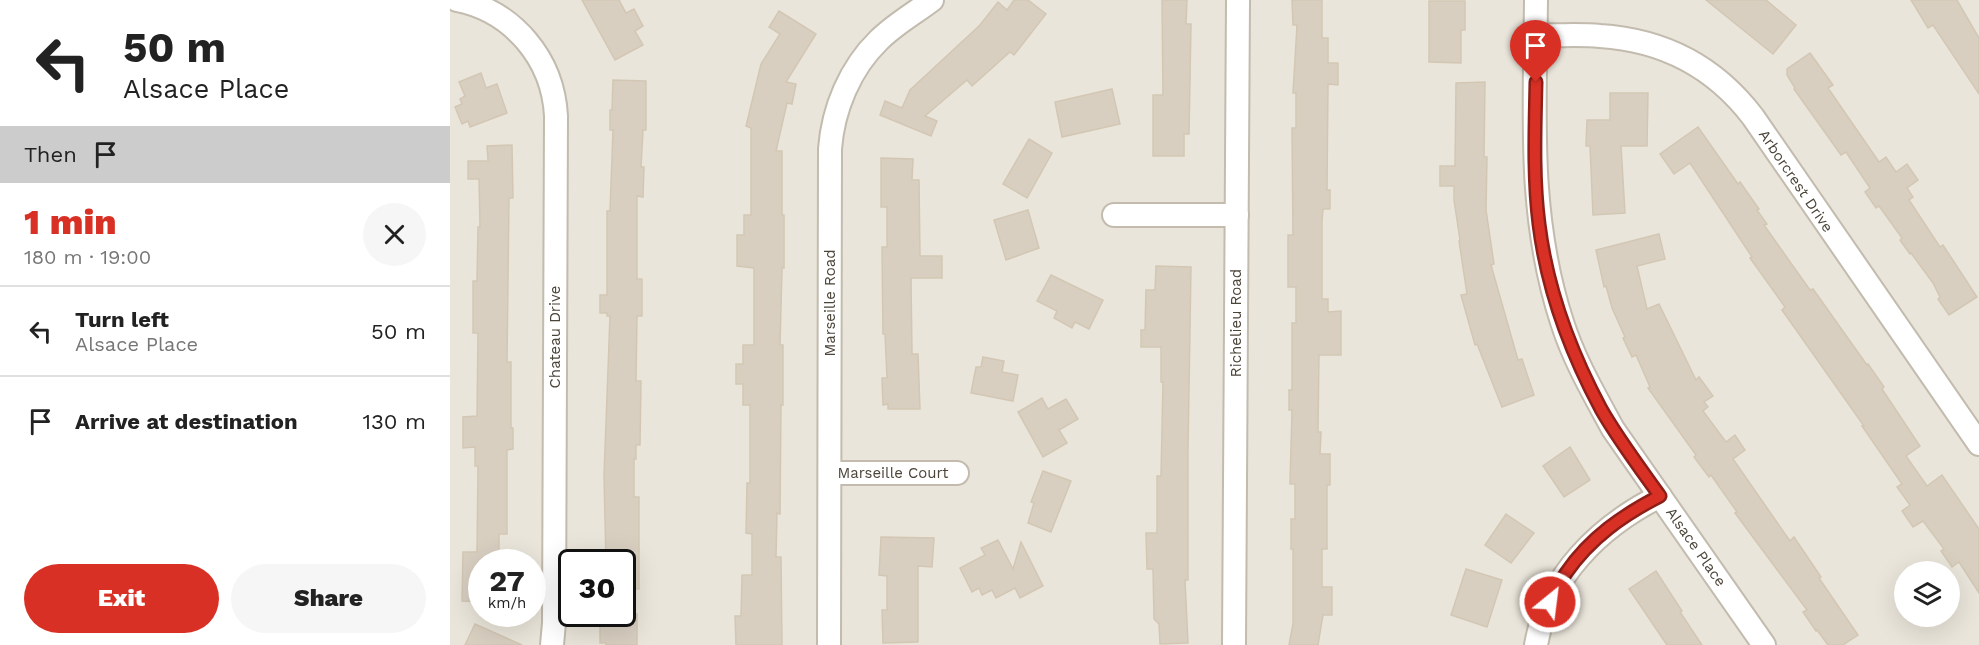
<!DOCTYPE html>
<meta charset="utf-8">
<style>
body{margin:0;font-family:"Work Sans",sans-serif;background:#f6f6f6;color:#222;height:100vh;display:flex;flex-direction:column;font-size:22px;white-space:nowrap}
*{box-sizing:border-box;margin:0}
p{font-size:20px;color:#767676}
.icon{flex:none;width:33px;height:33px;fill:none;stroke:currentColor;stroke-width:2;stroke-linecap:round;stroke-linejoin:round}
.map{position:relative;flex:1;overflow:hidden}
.details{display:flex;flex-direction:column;background:#fff;width:450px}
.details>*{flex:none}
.guide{background:#fff;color:#222;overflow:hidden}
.controls{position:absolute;left:1444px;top:561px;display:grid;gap:12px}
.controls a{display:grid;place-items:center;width:66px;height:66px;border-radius:50%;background:#fff;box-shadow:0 6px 24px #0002;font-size:30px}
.speed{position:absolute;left:18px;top:549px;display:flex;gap:12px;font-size:30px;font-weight:700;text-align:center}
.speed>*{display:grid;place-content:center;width:78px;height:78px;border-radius:50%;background:#fff;box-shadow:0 6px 24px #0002;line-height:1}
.speed small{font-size:15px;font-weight:400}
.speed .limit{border:3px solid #111;border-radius:9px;background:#fff;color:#111}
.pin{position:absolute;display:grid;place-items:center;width:51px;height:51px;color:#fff;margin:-62px -26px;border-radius:50% 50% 50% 0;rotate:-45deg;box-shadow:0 0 6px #0007}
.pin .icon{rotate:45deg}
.me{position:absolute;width:66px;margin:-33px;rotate:29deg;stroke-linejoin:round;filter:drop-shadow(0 0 4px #0008)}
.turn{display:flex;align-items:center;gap:21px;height:126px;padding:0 24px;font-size:27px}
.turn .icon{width:78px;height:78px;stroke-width:2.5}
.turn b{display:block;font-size:42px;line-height:51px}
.then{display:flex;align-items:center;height:57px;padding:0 24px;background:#0003;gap:12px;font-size:22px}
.round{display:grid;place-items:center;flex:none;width:63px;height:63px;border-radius:32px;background:#f6f6f6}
.head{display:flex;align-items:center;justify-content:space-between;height:102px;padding:0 24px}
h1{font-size:36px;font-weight:800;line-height:45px;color:#d93025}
.action{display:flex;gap:12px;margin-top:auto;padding:12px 24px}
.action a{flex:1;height:69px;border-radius:36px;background:#d93025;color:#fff;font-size:24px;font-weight:800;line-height:69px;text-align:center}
.action a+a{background:#f6f6f6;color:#222}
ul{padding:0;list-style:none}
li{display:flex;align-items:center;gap:18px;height:90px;padding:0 24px;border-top:2px solid #e0e0e0}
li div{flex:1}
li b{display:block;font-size:22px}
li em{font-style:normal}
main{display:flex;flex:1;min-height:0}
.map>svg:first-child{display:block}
.residential{fill:#eae5da;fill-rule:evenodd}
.building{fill:#d8cfc1;stroke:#d3c7b4;stroke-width:1.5}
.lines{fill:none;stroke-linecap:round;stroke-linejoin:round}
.minor-casing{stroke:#c2bbae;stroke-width:26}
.minor{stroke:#fff;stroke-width:22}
.route-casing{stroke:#8d1f18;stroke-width:15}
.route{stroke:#d93025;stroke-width:10}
.labels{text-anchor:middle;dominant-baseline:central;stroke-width:4.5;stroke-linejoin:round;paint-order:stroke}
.street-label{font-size:15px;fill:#4b4439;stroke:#fff}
</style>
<main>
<section class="details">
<div class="guide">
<div class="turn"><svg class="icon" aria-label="left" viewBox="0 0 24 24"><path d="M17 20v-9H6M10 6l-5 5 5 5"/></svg><div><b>50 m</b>Alsace Place</div></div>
<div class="then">Then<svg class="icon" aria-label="arrive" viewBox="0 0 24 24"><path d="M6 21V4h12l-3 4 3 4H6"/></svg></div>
</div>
<div class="head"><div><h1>1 min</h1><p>180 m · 19:00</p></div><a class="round"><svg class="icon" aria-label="close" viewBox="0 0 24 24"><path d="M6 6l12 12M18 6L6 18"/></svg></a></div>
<ul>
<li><svg class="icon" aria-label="left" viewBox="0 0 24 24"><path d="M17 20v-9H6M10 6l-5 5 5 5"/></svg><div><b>Turn left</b><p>Alsace Place</p></div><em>50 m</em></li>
<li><svg class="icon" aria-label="arrive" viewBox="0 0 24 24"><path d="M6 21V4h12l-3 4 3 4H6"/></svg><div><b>Arrive at destination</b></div><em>130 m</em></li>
</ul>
<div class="action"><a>Exit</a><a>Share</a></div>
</section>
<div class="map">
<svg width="1529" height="645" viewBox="0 0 1529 645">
<rect width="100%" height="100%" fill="#f6f3ec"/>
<path class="residential" d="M 0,0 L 1529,0 L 1529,645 L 0,645 ZM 32,562 L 82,562 L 82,614 L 32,614 ZM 122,562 L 172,562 L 172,614 L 122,614 ZM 1455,572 L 1500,572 L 1500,616 L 1455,616 Z"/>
<g class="building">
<path d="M 132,0 L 169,0 L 176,13 L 184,9 L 193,26 L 185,31 L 193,45 L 165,60 Z"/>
<path d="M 564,0 L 578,0 L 596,14 L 564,55 L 560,52 L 522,86 L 517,80 L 475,116 L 487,121 L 481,136 L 430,115 L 435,101 L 452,108 L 460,90 L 530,25 L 548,2 L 557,10 Z"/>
<path d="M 712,0 L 737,0 L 736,24 L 741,24 L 739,134 L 734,134 L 734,156 L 703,156 L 703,95 L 713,95 Z"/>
<path d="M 842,0 L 872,0 L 872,38 L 878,38 L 878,63 L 888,63 L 888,85 L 878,84 L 877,190 L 880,190 L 880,209 L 873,209 L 872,220 L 872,299 L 878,299 L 878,312 L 891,311 L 891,355 L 869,355 L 868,432 L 871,432 L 870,454 L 880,454 L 880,485 L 877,485 L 877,549 L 872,549 L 872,587 L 882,587 L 882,615 L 873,615 L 868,645 L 839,645 L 843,624 L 843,549 L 841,549 L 841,519 L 845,519 L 845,484 L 840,484 L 842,410 L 839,410 L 839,390 L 842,390 L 842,323 L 846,323 L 846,287 L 838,287 L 838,235 L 843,235 L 842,128 L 846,128 L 846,93 L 843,93 L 847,25 L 843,25 Z"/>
<path d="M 1256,0 L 1316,0 L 1346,25 L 1323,54 Z"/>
<path d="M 1461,0 L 1507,0 L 1529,38 L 1529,94 L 1483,25 L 1478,28 Z"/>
<path d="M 979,1 L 1015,1 L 1015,30 L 1011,30 L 1011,63 L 979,62 Z"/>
<path d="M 329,11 L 366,34 L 336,82 L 346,84 L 342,104 L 337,103 L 326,151 L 332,151 L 332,215 L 334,215 L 334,268 L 332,268 L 330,345 L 333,345 L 333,405 L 331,405 L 330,514 L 327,513 L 326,557 L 331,557 L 332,645 L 286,645 L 285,616 L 291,616 L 292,575 L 302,575 L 302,534 L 296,533 L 297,483 L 300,483 L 300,405 L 293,405 L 293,384 L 286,384 L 286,364 L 293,364 L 293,345 L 304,345 L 304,268 L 287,266 L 287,235 L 294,235 L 294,215 L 301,215 L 301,128 L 296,126 L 311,64 L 330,34 L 319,27 Z"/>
<path d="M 1360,53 L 1383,85 L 1378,88 L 1429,162 L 1436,157 L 1446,172 L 1457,164 L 1468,180 L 1457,188 L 1463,197 L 1459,200 L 1490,247 L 1493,245 L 1527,297 L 1499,315 L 1488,299 L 1490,297 L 1483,283 L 1461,253 L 1460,254 L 1450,240 L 1452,238 L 1429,206 L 1426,208 L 1415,192 L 1420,188 L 1396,152 L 1391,155 L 1344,89 L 1345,88 L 1337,75 L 1337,69 Z"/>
<path d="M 31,73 L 36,88 L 47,84 L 57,113 L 20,127 L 18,121 L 12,124 L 5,107 L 12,104 L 10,99 L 15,96 L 9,82 Z"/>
<path d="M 163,80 L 196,81 L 196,130 L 193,130 L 191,167 L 194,167 L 193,197 L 187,196 L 187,279 L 192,279 L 192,316 L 187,316 L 186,381 L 191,381 L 190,445 L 186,445 L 186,459 L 184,459 L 184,497 L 189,497 L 189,589 L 172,589 L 172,562 L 156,562 L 154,476 L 160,316 L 157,316 L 157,313 L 150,313 L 150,295 L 157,295 L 157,211 L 160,211 L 163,130 L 160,130 L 160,110 L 162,110 Z"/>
<path d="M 1035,82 L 1034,157 L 1037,157 L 1036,210 L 1044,264 L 1041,265 L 1068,360 L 1072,359 L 1084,395 L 1052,407 L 1027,344 L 1025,345 L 1011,295 L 1017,294 L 1009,241 L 1010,240 L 1004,200 L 1004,186 L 990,186 L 990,166 L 1005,166 L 1006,83 Z"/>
<path d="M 662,89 L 670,124 L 612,137 L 605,102 Z"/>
<path d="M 1160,93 L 1198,93 L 1197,146 L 1171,146 L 1175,213 L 1143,215 L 1140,146 L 1136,146 L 1137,120 L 1160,120 Z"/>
<path d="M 1248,127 L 1288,184 L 1290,182 L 1309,209 L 1307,210 L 1317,224 L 1314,225 L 1360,290 L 1363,289 L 1417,365 L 1418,364 L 1434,387 L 1432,389 L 1470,446 L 1456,456 L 1477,486 L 1492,475 L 1529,529 L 1529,593 L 1509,562 L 1502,567 L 1491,551 L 1494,549 L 1473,521 L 1463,527 L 1452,511 L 1460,505 L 1447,487 L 1452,484 L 1412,426 L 1414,426 L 1332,310 L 1335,307 L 1300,258 L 1302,257 L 1240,163 L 1224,174 L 1210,154 Z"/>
<path d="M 579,139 L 602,153 L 577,198 L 553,184 Z"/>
<path d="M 62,145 L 63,198 L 59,198 L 57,362 L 61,362 L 61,428 L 63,428 L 63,449 L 57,450 L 57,534 L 49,534 L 49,562 L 32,562 L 32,602 L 12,601 L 13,552 L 27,552 L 28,466 L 25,466 L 25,447 L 13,448 L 13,417 L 27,416 L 28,333 L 23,333 L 23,281 L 27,281 L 28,227 L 30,227 L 29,179 L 18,179 L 18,161 L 38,161 L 37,146 Z"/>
<path d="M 431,158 L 463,159 L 462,180 L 469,180 L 470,256 L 492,256 L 492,278 L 461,278 L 462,354 L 468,354 L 470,409 L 438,409 L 438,404 L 433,405 L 432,378 L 437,378 L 435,334 L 433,334 L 432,247 L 437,247 L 437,207 L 431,207 Z"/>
<path d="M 578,210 L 589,248 L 556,260 L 544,220 Z"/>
<path d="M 1209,234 L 1215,259 L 1187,266 L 1197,309 L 1209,304 L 1246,380 L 1249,377 L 1263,396 L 1254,402 L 1258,407 L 1253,411 L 1276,442 L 1285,435 L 1295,450 L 1283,459 L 1340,541 L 1344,537 L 1371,577 L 1369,578 L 1408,635 L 1393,645 L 1378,645 L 1367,630 L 1366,631 L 1353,612 L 1357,610 L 1285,513 L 1287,512 L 1261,475 L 1259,477 L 1244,457 L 1246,455 L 1198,388 L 1200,387 L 1186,355 L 1182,357 L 1173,338 L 1175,337 L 1162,308 L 1156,286 L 1154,287 L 1146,250 Z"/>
<path d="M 706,266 L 741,267 L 738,449 L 738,580 L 735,580 L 738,643 L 710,644 L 709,624 L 704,619 L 703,569 L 697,569 L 696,533 L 707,533 L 707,476 L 711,476 L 713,382 L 711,382 L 711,347 L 691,347 L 691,330 L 695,330 L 696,290 L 705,290 Z"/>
<path d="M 601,275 L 653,300 L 639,329 L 625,322 L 622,328 L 604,318 L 607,311 L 587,301 Z"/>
<path d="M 533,357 L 554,361 L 552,372 L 568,375 L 563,401 L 521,393 L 526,367 L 531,367 Z"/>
<path d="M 592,398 L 598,409 L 616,399 L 628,419 L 609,430 L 617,443 L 593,457 L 568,412 Z"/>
<path d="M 1120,447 L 1140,480 L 1114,497 L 1093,466 Z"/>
<path d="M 593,471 L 621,481 L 601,532 L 578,523 L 584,503 L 581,502 Z"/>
<path d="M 1056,514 L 1084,533 L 1061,563 L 1035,545 Z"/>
<path d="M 431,537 L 484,538 L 482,567 L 468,566 L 468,642 L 433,643 L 432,610 L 437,610 L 437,576 L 429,575 Z"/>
<path d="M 548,540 L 563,569 L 571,542 L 593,586 L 570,598 L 565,588 L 546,598 L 542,590 L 532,595 L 529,588 L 522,592 L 510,568 L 535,555 L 531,548 Z"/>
<path d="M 1016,569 L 1052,580 L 1037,627 L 1001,615 Z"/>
<path d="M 1206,571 L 1232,611 L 1230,612 L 1252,645 L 1217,645 L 1179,589 Z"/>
<path d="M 155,614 L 187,614 L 187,645 L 156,645 L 156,643 L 150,643 L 150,622 L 154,622 Z"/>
<path d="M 25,624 L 72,645 L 15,645 Z"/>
</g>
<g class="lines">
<g class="minor-casing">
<g id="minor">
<path d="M 7,0 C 63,11 103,59 106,116 L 104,623 L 102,645"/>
<path d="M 1086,0 C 1085,110 1077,215 1112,322 C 1124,360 1144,394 1163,429 L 1314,645"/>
<path d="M 1086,35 C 1107,36 1129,34 1150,36 C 1213,40 1265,67 1303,117 L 1529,444"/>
<path d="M 664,215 L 787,215"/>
<path d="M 380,473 L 507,473"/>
<path d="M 379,645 L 380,149 C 383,109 400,68 429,40 C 445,24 465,13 482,0"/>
<path d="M 784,645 L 788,0"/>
<path d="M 1086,645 C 1098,576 1150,526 1210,496"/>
</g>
</g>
<use href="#minor" class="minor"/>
</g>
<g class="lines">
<g class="route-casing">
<path id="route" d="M 1086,82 C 1085,129 1083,177 1089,224 C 1097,289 1120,351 1151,409 C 1168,439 1190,468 1210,496 C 1173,515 1140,538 1116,573 C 1110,582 1106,593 1100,602"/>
</g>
<use href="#route" class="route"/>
</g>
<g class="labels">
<g class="street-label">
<text transform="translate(1346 181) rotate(56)">Arborcrest Drive</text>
<text transform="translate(380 303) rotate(-90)">Marseille Road</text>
<text transform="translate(786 323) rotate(-90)">Richelieu Road</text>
<text transform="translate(105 337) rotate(-90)">Chateau Drive</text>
<text x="443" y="473">Marseille Court</text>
<text transform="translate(1246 547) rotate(55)">Alsace Place</text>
</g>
</g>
</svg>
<div class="controls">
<a><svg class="icon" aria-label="layers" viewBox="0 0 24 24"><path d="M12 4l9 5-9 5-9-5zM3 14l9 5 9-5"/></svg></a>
</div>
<div class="speed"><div>27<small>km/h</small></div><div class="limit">30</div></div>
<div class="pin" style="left:1086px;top:82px;background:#d93025"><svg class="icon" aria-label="arrive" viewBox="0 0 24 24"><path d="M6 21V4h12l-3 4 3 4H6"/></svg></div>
<svg class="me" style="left:1100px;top:602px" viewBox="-20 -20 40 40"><circle r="17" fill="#d93025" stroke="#fff" stroke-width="3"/><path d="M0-11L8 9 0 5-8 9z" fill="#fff"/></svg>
</div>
</main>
